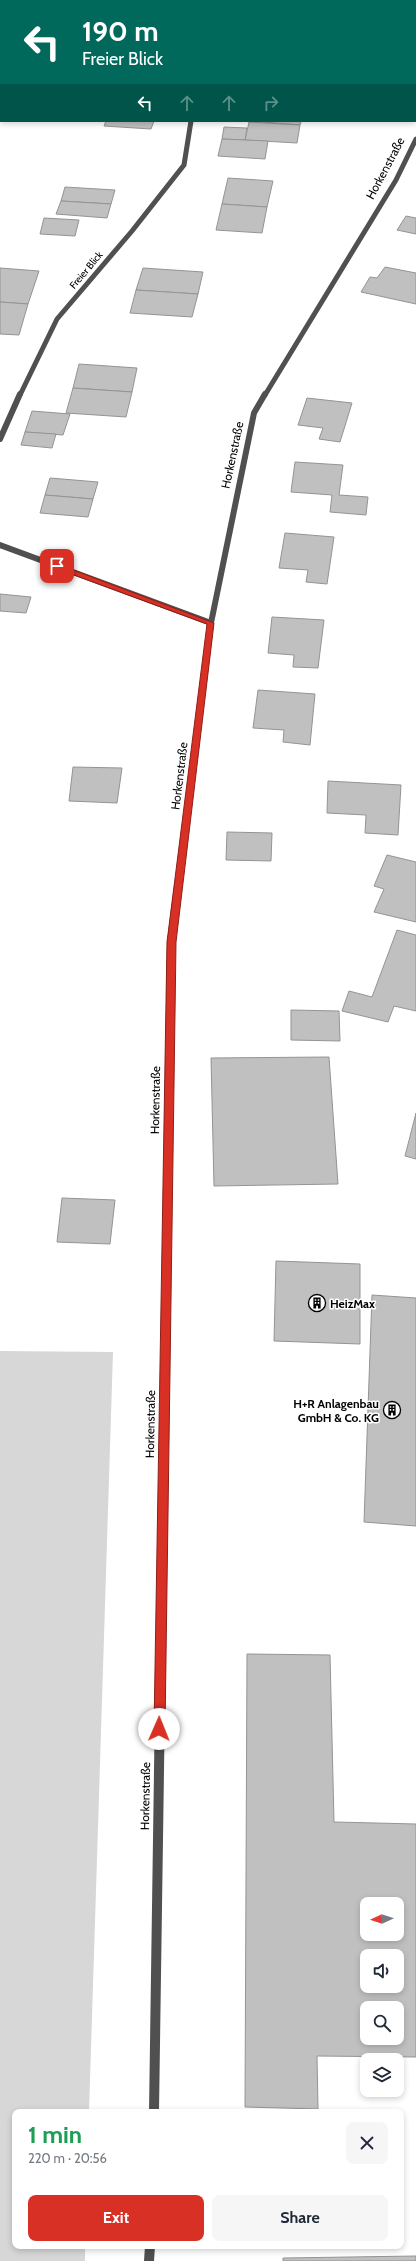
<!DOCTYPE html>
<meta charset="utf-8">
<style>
body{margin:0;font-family:Cabin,sans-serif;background:#f6f6f7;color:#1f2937;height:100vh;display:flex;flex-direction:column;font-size:15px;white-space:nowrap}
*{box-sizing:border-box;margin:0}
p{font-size:13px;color:#747a83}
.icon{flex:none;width:22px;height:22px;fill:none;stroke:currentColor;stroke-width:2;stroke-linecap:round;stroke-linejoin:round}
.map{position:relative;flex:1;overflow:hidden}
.side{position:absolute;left:12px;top:2109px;width:392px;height:140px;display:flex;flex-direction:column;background:#fff;border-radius:8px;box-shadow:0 2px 6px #0003}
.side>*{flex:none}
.banner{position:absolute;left:0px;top:0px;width:416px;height:122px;box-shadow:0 2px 6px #0003;background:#00695c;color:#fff;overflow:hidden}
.needle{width:26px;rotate:267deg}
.tools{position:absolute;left:360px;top:1897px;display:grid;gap:8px}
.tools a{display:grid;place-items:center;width:44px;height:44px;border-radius:8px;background:#fff;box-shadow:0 2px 6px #0003;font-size:20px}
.pin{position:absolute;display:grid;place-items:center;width:34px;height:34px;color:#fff;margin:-17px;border-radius:8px;box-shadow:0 2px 6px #0006}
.me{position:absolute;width:44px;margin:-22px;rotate:1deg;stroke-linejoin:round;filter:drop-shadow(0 0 3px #0008)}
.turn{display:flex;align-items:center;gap:14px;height:84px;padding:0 16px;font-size:18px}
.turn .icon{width:52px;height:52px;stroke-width:2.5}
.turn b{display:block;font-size:28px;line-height:34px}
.lanes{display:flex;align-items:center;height:38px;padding:0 16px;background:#0003;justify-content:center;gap:20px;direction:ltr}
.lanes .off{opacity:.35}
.round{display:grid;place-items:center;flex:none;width:42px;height:42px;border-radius:8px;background:#f6f6f7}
.headline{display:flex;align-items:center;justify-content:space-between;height:68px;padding:0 16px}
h1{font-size:24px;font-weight:800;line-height:30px;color:#1e9e55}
.cta{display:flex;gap:8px;margin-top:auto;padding:8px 16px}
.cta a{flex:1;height:46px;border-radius:8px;background:#d93025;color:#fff;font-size:16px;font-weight:800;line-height:46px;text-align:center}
.cta a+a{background:#f6f6f7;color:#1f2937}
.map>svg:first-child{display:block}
.green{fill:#d7d7d7}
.building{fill:#c0c0c0;stroke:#949494;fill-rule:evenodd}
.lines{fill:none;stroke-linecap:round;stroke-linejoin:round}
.minor-far1{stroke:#505050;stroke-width:5}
.minor{stroke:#505050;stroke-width:6}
.tertiary-far3{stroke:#505050;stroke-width:5}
.tertiary-far2{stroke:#505050;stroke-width:6}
.tertiary-far1{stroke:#505050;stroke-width:8}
.tertiary{stroke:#505050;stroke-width:10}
.route{fill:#d93025;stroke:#8d1f18}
.labels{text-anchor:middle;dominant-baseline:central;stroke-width:3;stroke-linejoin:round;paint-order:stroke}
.far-street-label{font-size:10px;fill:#000;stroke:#fff}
.street-label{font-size:12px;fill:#000;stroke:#fff}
.poi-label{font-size:12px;font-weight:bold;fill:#000;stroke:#fff;text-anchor:start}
</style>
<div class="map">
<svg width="416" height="2261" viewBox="0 0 416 2261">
<rect width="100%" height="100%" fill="#fff"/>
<path class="green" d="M 0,1351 L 113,1352 L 89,2112 L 15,2112 L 15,2246 L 85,2246 L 85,2261 L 0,2261 Z"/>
<g class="building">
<path d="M 106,121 L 154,121 L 151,129 L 104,126 Z"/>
<path d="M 249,121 L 301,121 L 300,125 Z"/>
<path d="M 249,122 L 300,125 L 297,143 L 245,140 Z"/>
<path d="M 224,127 L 247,128 L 245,140 L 222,139 Z"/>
<path d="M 222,139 L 268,141 L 265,159 L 218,156 Z"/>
<path d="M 228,178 L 273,181 L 267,207 L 222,204 Z"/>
<path d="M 65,187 L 115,190 L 111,204 L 61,201 Z"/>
<path d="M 61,201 L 111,204 L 107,218 L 56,214 Z"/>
<path d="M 222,204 L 267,207 L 262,233 L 216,230 Z"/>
<path d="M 406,216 L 416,218 L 416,234 L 397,230 Z"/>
<path d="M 44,218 L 79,220 L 75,236 L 40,234 Z"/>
<path d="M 385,267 L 416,273 L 416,304 L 361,292 L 370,277 L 377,278 Z"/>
<path d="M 0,268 L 39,271 L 28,304 L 0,302 Z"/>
<path d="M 143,268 L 203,272 L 198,294 L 136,290 Z"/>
<path d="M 136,290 L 198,294 L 192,317 L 130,313 Z"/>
<path d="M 0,302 L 28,304 L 19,335 L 0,334 Z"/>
<path d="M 79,364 L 137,368 L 132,392 L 73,388 Z"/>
<path d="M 73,388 L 132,392 L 126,417 L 66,413 Z"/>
<path d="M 307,398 L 352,403 L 340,442 L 319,439 L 323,428 L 298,425 Z"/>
<path d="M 32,411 L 70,414 L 63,435 L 25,432 Z"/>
<path d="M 25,432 L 56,434 L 52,448 L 21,445 Z"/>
<path d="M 295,462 L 343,465 L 339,495 L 368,497 L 366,515 L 330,512 L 332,495 L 291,492 Z"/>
<path d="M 50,478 L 98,482 L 93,499 L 45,495 Z"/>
<path d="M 45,495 L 93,499 L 88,517 L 40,513 Z"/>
<path d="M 285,533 L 334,537 L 327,584 L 306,582 L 308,570 L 279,568 Z"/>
<path d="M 0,594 L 31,597 L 26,613 L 0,611 Z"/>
<path d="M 272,617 L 324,620 L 318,668 L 293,667 L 294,655 L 268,653 Z"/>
<path d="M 258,690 L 315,694 L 310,745 L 283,742 L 284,730 L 253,728 Z"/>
<path d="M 73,767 L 122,768 L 117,803 L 69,801 Z"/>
<path d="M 328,781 L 401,785 L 398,835 L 365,833 L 366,815 L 327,813 Z"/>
<path d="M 227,832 L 272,833 L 271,861 L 226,860 Z"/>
<path d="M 387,855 L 416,862 L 416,922 L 374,912 L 384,889 L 374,886 Z"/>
<path d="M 397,930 L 416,935 L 416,1011 L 394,1006 L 388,1022 L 342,1011 L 349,991 L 372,997 Z"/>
<path d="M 291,1010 L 339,1011 L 340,1041 L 291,1040 Z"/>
<path d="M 329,1057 L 338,1184 L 214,1186 L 211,1058 Z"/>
<path d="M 416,1113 L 416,1159 L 405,1156 Z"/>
<path d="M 62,1198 L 115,1200 L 110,1244 L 57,1242 Z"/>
<path d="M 276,1261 L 360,1264 L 360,1344 L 274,1341 Z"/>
<path d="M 372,1295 L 416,1298 L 416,1526 L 364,1522 Z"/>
<path d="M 247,1654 L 330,1655 L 334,1822 L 416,1824 L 416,2057 L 317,2056 L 318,2109 L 245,2107 ZM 367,1904 L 397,1904 L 397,1934 L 367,1934 ZM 367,1956 L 397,1956 L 397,1986 L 367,1986 ZM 367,2008 L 397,2008 L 397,2038 L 367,2038 Z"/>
<path d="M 416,2256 L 416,2261 L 283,2261 L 283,2258 Z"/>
</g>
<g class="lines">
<path class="minor-far1" d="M 20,395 L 57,319 L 132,231 L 184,165 L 191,121"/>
<g class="minor">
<path d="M 0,439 L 20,394"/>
<path d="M 0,545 L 211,623"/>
</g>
<path class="tertiary-far3" d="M 265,395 L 396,180 L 416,139"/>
<path class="tertiary-far2" d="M 178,887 L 211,623 L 254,413 L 265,394"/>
<path class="tertiary-far1" d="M 163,1499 L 171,942 L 178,886"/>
<g class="tertiary">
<path d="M 154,2112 L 163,1498"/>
<path d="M 149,2261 L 150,2246"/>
</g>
</g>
<path class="route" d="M 55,565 L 60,565 L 214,623 L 176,942 L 165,1729 L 163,1733 L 159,1735 L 155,1733 L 154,1729 L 167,942 L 207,624 L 55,568 Z"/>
<defs>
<g id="building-ring" transform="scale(0.9)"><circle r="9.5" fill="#fff" stroke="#000" stroke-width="1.5"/><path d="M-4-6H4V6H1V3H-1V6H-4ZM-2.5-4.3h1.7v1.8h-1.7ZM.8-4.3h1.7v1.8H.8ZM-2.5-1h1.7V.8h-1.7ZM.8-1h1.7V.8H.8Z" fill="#000"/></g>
</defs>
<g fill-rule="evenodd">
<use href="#building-ring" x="317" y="1303"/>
<use href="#building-ring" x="392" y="1410"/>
</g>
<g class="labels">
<g class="far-street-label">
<text transform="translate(86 270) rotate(-50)">Freier Blick</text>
</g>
<g class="street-label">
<text transform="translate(385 168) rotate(-62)">Horkenstraße</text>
<text transform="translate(232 455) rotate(-78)">Horkenstraße</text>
<text transform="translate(179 776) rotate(-83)">Horkenstraße</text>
<text transform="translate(155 1100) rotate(-89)">Horkenstraße</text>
<text transform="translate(150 1424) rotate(-89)">Horkenstraße</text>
<text transform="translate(145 1796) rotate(-89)">Horkenstraße</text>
</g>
<g class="poi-label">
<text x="330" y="1303">HeizMax</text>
<text x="379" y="1403" text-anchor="end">H+R Anlagenbau<tspan x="379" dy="14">GmbH &amp; Co. KG</tspan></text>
</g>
</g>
</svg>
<div class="tools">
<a><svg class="needle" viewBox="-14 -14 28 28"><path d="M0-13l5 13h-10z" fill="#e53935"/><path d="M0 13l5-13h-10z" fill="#747a83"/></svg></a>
<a><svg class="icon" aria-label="sound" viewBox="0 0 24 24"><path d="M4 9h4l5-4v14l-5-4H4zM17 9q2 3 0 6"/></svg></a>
<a><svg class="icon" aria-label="search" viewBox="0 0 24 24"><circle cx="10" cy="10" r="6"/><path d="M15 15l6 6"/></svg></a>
<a><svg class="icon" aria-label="layers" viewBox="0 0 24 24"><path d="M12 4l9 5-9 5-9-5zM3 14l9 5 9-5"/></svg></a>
</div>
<div class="pin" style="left:57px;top:566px;background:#d93025"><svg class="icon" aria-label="arrive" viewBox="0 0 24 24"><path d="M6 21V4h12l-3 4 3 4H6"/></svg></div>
<svg class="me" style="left:159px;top:1729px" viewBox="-20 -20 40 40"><circle r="19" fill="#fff"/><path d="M0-13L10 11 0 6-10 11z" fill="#d93025"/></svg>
<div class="banner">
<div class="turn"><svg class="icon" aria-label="left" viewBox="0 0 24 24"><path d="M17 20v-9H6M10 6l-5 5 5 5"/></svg><div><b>190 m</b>Freier Blick</div></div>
<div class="lanes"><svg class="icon" aria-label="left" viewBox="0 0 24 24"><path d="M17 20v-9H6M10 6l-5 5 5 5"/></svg><svg class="icon off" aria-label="ahead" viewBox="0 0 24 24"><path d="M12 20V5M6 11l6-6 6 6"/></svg><svg class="icon off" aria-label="ahead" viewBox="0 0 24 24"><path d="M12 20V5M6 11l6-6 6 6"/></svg><svg class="icon off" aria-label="right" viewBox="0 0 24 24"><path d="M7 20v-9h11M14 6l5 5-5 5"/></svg></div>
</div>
<section class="side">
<div class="headline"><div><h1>1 min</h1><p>220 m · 20:56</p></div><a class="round"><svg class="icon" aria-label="close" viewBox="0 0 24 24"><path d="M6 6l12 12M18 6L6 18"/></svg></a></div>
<div class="cta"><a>Exit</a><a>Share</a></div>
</section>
</div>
